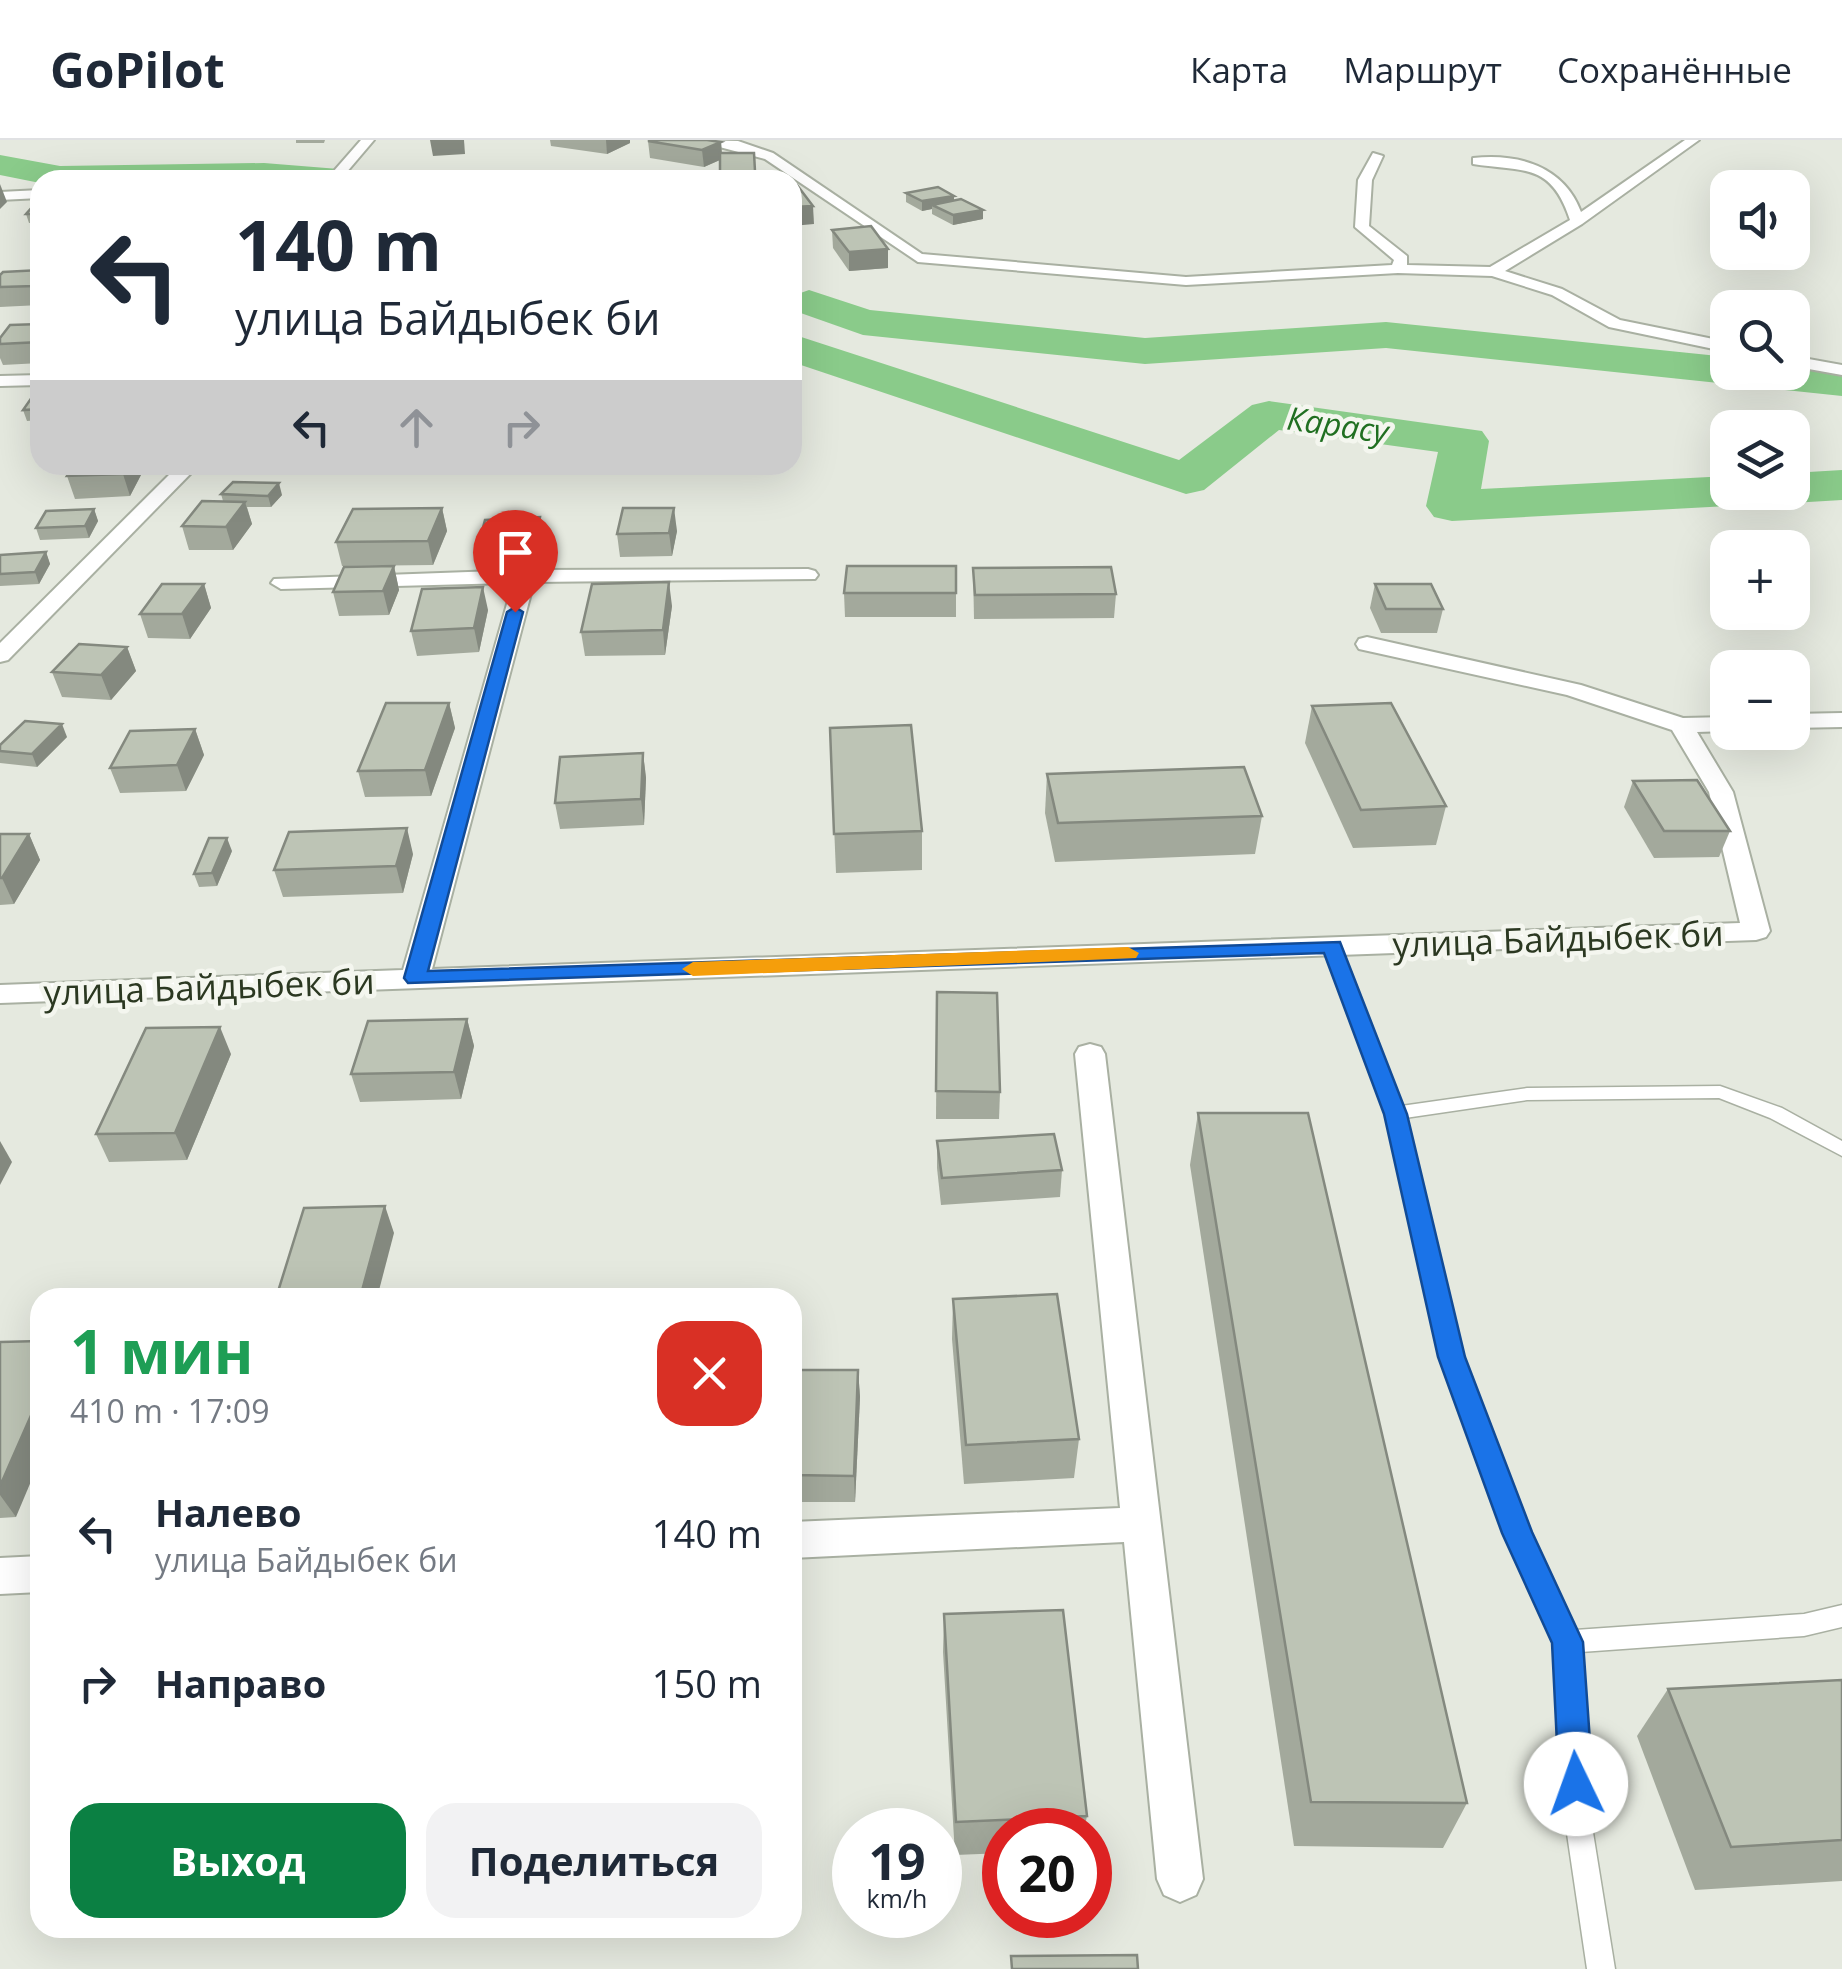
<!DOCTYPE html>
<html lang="ru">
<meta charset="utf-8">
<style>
body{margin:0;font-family:"Open Sans",sans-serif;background:#f2f2f3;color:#1f2937;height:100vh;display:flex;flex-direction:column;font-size:38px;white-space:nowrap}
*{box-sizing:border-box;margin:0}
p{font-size:32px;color:#747a83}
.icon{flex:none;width:55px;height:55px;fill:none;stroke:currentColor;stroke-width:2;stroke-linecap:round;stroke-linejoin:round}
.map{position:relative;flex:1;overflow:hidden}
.side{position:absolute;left:30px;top:1148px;width:772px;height:650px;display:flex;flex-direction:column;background:#fff;border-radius:30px;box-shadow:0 10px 40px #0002}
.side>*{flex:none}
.top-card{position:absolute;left:30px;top:30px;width:772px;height:305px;border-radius:30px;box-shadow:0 10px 40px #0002;background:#fff;color:#1f2937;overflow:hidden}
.controls{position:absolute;left:1710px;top:30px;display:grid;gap:20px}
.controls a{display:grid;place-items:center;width:100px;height:100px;border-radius:20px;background:#fff;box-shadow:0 10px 40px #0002;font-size:50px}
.speed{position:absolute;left:832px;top:1668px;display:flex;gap:20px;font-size:50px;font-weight:700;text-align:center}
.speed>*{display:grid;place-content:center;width:130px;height:130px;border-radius:50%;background:#fff;box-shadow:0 10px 40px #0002;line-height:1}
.speed small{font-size:25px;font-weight:400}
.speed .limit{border:15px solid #d22;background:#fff;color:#111}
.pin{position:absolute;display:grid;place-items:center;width:85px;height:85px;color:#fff;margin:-102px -42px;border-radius:50% 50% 50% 0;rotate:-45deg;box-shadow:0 0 10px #0007}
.pin .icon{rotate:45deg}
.me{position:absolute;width:110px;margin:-55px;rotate:357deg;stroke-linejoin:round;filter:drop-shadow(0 0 8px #0008)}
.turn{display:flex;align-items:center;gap:35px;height:210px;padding:0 40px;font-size:45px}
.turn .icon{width:130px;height:130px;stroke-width:2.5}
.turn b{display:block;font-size:70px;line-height:85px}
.lanes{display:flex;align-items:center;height:95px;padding:0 40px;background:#0003;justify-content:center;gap:50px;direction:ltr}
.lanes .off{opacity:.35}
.round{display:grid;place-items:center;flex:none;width:105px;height:105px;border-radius:30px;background:#f2f2f3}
.summary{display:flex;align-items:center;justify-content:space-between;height:170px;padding:0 40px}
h1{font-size:60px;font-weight:700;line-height:75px;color:#1e9e55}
.button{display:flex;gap:20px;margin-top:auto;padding:20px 40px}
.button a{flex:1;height:115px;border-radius:30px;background:#0b8043;color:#fff;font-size:40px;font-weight:700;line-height:115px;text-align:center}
.button a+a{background:#f2f2f3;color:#1f2937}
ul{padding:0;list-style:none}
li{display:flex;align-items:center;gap:30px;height:150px;padding:0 40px}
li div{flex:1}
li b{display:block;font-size:38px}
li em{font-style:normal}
header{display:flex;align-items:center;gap:60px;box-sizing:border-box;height:140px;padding:0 50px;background:#fff;border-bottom:2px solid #e0e1e3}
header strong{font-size:48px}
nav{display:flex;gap:55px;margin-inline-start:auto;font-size:35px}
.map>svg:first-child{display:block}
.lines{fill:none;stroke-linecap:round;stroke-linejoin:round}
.river{fill:#8acb8a;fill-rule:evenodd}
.lane-casing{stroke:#a9b0a2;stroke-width:3}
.street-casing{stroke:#a9b0a2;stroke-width:4}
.lane{fill:#fff;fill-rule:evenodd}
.street{fill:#fff;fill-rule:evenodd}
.wall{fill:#a3a99c}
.shaded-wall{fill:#84897f}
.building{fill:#bdc4b5;stroke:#84897f;stroke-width:2.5}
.route{fill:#1a73e8;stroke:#114b97;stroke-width:2.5}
.slow{fill:#f59e0b}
.labels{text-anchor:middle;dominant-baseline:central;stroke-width:9;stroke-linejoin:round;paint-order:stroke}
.far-water-label{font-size:32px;font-style:italic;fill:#206f21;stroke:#f4f6ef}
.street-label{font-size:35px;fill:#2b3821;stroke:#f4f6ef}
</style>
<header>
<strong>GoPilot</strong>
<nav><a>Карта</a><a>Маршрут</a><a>Сохранённые</a></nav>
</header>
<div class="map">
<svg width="1842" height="1829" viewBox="0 0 1842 1829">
<rect width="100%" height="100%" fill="#e5e9df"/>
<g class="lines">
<g class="river">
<path d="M 0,15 L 60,26 L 264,23 L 351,30 L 363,33 L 368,40 L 40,43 L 0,35 Z"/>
<path d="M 809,150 L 870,170 L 1145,198 L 1386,182 L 1728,217 L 1728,232 L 1792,232 L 1792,223 L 1842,228 L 1842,256 L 1386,208 L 1145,224 L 863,195 L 795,171 L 792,156 Z"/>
<path d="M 792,194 L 1179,320 L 1252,265 L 1269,261 L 1482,291 L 1489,301 L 1481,349 L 1728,336 L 1728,352 L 1752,352 L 1746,362 L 1728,366 L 1452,381 L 1434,377 L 1426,366 L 1438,312 L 1279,290 L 1204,350 L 1186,354 L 792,222 Z"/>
<path d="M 1842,330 L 1842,360 L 1792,363 L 1774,359 L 1770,352 L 1792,352 L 1792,333 Z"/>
</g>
<g class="lane-casing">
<path id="lane" d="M 1332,801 L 1340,806 L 1401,966 L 1527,948 L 1720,946 L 1782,968 L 1842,1001 L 1842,1016 L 1770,978 L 1719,958 L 1527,960 L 1405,978 L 1461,1217 L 1528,1392 L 1575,1490 L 1804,1474 L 1842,1465 L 1842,1487 L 1804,1496 L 1581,1512 L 1591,1680 L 1615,1829 L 1587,1829 L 1565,1680 L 1556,1502 L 1506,1393 L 1441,1217 L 1386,973 L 1324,806 Z"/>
</g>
<g class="street-casing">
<g id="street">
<path d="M 361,0 L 374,0 L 340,40 L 326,40 Z"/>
<path d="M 693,0 L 738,1 L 773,13 L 922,114 L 1186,137 L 1392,125 L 1394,120 L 1355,87 L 1358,40 L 1373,13 L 1383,16 L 1372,40 L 1369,86 L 1407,116 L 1407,125 L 1490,127 L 1570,80 C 1551,22 1523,32 1473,24 L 1473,18 C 1518,13 1564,26 1581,72 L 1685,0 L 1699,0 L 1582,84 L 1505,131 L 1562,149 L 1620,180 L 1728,202 L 1728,212 L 1609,187 L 1552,155 L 1492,136 L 1398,133 L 1186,145 L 918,122 L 765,19 Z"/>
<path d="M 40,50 L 40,58 L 0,60 L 0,52 Z"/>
<path d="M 1792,216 L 1842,225 L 1842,235 L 1792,226 Z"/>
<path d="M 40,235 L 40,245 L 0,246 L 0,236 Z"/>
<path d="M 179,325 L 199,325 L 8,520 L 0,522 L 0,503 Z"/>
<path d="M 808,429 L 815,431 L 818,435 L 815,439 L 534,442 L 432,829 L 1740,783 L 1709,652 L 1672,590 L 1567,555 L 1359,509 L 1356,504 L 1359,499 L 1367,497 L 1581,545 L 1683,578 L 1728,577 L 1728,591 L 1697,592 L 1733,652 L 1770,791 L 1766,797 L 1756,800 L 0,863 L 0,845 L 403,830 L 513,443 L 281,449 L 271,443 L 274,439 L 525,430 Z"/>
<path d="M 1842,573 L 1842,587 L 1792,588 L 1792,574 Z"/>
<path d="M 1090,904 L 1101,907 L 1105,914 L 1203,1739 L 1196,1755 L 1180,1762 L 1164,1755 L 1157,1739 L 1124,1402 L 792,1418 L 792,1382 L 1120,1368 L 1075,914 L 1079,907 Z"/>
<path d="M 40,1416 L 40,1452 L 0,1454 L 0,1418 Z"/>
</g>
</g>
<use href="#lane" class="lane"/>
<use href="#street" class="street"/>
</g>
<g class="wall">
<path d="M 296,0 L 325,0 L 324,3 L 296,3 Z"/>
<path d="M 550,0 L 630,0 L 630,3 L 607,14 L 551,6 Z"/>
<path d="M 648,1 L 721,2 L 722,13 L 754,13 L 756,40 L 721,40 L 720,20 L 704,27 L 650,18 Z"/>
<path d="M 906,53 L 954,60 L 983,70 L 983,79 L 953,85 L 932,74 L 932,69 L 922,71 L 906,62 Z"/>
<path d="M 40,65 L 40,83 L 29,83 L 26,74 Z"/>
<path d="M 832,90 L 888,109 L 888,128 L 849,131 L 833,108 Z"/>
<path d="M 40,130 L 40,165 L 0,167 L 0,135 Z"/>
<path d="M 40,184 L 40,223 L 3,225 L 0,218 L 0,198 Z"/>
<path d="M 40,250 L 40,280 L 27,281 L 23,270 Z"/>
<path d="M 74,325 L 140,325 L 142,333 L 130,356 L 75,359 L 67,336 Z"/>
<path d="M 256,325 L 296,325 L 292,331 L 258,330 Z"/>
<path d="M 221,354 L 282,355 L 271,367 L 247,367 L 252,384 L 233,410 L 189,410 L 182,386 L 223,361 Z"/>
<path d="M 442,368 L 447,391 L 433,425 L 342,426 L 336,402 Z"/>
<path d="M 94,369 L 98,381 L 89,398 L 40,400 L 36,388 Z"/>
<path d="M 540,377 L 544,401 L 540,420 L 484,423 L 480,399 Z"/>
<path d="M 677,391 L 672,416 L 620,417 L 617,394 Z"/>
<path d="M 46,412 L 50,424 L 39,444 L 0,446 L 0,415 Z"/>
<path d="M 394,426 L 399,450 L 389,475 L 339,476 L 333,452 Z"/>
<path d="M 973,428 L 1116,454 L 1114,478 L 974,479 Z"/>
<path d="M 204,444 L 211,468 L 190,499 L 148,498 L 140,474 Z"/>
<path d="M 1375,444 L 1443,469 L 1437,493 L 1381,493 L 1370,468 Z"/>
<path d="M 844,453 L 956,453 L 956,477 L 845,477 Z"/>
<path d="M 672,466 L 665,515 L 585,516 L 581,492 Z"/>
<path d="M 488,470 L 479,512 L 417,516 L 411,491 Z"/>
<path d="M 127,507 L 136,531 L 111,560 L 62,557 L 52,532 Z"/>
<path d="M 449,563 L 455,588 L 431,656 L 365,657 L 358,631 Z"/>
<path d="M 1312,566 L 1446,666 L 1436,705 L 1353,708 L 1305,603 Z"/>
<path d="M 830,588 L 922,691 L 922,730 L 836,733 Z"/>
<path d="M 195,589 L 204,615 L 186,651 L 120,653 L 110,628 Z"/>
<path d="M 67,597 L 37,627 L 0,623 L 0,605 Z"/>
<path d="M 643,613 L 646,638 L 644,685 L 560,689 L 555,663 Z"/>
<path d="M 1047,634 L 1262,676 L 1255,714 L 1055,722 L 1045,673 Z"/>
<path d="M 1633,641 L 1730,691 L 1719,717 L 1654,718 L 1624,667 Z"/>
<path d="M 0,694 L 29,694 L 40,720 L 14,764 L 0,765 Z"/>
<path d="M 232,711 L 217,746 L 199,747 L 194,734 Z"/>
<path d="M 413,714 L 403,753 L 283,757 L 274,730 Z"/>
<path d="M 937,852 L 1000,952 L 999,979 L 936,979 Z"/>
<path d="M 467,879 L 474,906 L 461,959 L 360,962 L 351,934 Z"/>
<path d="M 231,914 L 187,1020 L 109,1022 L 96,994 Z"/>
<path d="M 1198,973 L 1467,1663 L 1443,1708 L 1294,1706 L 1190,1025 Z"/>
<path d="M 937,1001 L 1062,1030 L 1060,1057 L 941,1065 L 937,1028 Z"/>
<path d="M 953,1159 L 1079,1299 L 1074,1338 L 964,1344 L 952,1199 Z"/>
<path d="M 0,1202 L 16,1377 L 0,1378 Z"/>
<path d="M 792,1230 L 858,1230 L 860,1257 L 855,1362 L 792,1362 Z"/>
<path d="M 944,1474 L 1087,1676 L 1084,1690 L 1005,1690 L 1005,1713 L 955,1715 L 943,1512 Z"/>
<path d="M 1842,1540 L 1842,1741 L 1695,1750 L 1637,1596 L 1668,1549 Z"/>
</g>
<g class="shaded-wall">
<path d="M 430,0 L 464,0 L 465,14 L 433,16 Z"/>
<path d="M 606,0 L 630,0 L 630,3 L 607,14 Z"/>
<path d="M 721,2 L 722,19 L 704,27 L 702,10 Z"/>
<path d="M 0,44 L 7,62 L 0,69 Z"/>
<path d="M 954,56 L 954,65 L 932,65 L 932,69 L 922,71 L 922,61 Z"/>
<path d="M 813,66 L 814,84 L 792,86 L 792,67 Z"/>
<path d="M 983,70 L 983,79 L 953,85 L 953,75 Z"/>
<path d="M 888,109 L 888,128 L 849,131 L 849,112 Z"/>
<path d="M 40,139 L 40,161 L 35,146 Z"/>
<path d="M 127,325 L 140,325 L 142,333 L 130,356 L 123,334 Z"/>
<path d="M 279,343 L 282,355 L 271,367 L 268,356 Z"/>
<path d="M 245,362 L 252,384 L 233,410 L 226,387 Z"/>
<path d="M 442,368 L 447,391 L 433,425 L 428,401 Z"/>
<path d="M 674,368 L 677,391 L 672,416 L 669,393 Z"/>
<path d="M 94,369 L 98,381 L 89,398 L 85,386 Z"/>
<path d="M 540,377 L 544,401 L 540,420 L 536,397 Z"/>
<path d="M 46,412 L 50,424 L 39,444 L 35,432 Z"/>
<path d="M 394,426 L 399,450 L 389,475 L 383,451 Z"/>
<path d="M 669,442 L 672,466 L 665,515 L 663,490 Z"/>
<path d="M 204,444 L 211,468 L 190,499 L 182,474 Z"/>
<path d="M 483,447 L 488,470 L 479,512 L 474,488 Z"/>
<path d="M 127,507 L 136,531 L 111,560 L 101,535 Z"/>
<path d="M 449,563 L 455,588 L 431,656 L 425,630 Z"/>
<path d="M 62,584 L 67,597 L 37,627 L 32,614 Z"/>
<path d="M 195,589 L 204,615 L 186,651 L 177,625 Z"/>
<path d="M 643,613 L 646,638 L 644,685 L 641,659 Z"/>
<path d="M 407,688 L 413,714 L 403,753 L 396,726 Z"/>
<path d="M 29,694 L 40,720 L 14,764 L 2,738 Z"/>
<path d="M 227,698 L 232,711 L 217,746 L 212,733 Z"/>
<path d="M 467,879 L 474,906 L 461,959 L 454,932 Z"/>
<path d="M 220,887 L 231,914 L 187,1020 L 175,993 Z"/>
<path d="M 0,1001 L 12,1022 L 0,1045 Z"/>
<path d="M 385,1066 L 394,1093 L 377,1158 L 360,1158 Z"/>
<path d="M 858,1230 L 860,1257 L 855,1362 L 854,1336 Z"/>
<path d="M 40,1255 L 40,1320 L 16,1377 L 0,1355 L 0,1346 Z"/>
</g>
<g class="building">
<path d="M 652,0 L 707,0 L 721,2 L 702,10 L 648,1 Z"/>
<path d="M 720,13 L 754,13 L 755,31 L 720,32 Z"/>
<path d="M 797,45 L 813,66 L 792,67 L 792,46 Z"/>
<path d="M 938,47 L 954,56 L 922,61 L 906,53 Z"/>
<path d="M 961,59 L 983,70 L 953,75 L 932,65 Z"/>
<path d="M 34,65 L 40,65 L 40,74 L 26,74 Z"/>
<path d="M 871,86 L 888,109 L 849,112 L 832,90 Z"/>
<path d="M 40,130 L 40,139 L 35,146 L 0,147 L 0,135 L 3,132 Z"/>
<path d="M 40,184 L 40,202 L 0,204 L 0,198 L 10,185 Z"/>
<path d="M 37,250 L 40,250 L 40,269 L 23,270 Z"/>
<path d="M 74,325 L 127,325 L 123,334 L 67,336 Z"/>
<path d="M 233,342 L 279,343 L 268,356 L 221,354 Z"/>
<path d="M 202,361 L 245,362 L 226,387 L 182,386 Z"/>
<path d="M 442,368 L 428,401 L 336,402 L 353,369 Z"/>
<path d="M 623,368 L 674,368 L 669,393 L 617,394 Z"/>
<path d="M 94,369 L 85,386 L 36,388 L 46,371 Z"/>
<path d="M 540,377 L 536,397 L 480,399 L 485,380 Z"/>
<path d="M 46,412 L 35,432 L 0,434 L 0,415 Z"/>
<path d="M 394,426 L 383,451 L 333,452 L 344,427 Z"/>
<path d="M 847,426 L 956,426 L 956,453 L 844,453 Z"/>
<path d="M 1111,427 L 1116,454 L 975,455 L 973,428 Z"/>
<path d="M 669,442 L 663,490 L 581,492 L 592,444 Z"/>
<path d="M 162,444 L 204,444 L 182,474 L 140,474 Z"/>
<path d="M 1375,444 L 1431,444 L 1443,469 L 1386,469 Z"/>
<path d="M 483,447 L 474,488 L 411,491 L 422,449 Z"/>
<path d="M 79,504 L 127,507 L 101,535 L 52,532 Z"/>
<path d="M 386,563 L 449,563 L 425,630 L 358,631 Z"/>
<path d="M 1391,563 L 1446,666 L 1361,670 L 1312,566 Z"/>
<path d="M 25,581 L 62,584 L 32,614 L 0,611 L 0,605 Z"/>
<path d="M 911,585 L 922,691 L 834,694 L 830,588 Z"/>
<path d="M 195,589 L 177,625 L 110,628 L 130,591 Z"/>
<path d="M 643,613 L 641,659 L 555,663 L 560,617 Z"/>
<path d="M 1244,627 L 1262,676 L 1058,683 L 1047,634 Z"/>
<path d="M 1697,640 L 1730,691 L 1664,691 L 1633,641 Z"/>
<path d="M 407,688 L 396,726 L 274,730 L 289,692 Z"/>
<path d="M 0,694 L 29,694 L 2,738 L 0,738 Z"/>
<path d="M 209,698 L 227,698 L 212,733 L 194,734 Z"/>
<path d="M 937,852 L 997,853 L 1000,952 L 936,951 Z"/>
<path d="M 467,879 L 454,932 L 351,934 L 368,881 Z"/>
<path d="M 220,887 L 175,993 L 96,994 L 146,888 Z"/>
<path d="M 1198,973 L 1308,973 L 1467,1663 L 1311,1662 Z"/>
<path d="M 1054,994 L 1062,1030 L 942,1038 L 937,1001 Z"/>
<path d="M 385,1066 L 360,1158 L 276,1158 L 304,1068 Z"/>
<path d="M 1057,1154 L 1079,1299 L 966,1305 L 953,1159 Z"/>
<path d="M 40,1201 L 40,1255 L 0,1346 L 0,1202 Z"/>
<path d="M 792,1230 L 858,1230 L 854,1336 L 792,1335 Z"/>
<path d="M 1063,1470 L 1087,1676 L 956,1682 L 944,1474 Z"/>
<path d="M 1842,1540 L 1842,1700 L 1731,1707 L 1668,1549 Z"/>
<path d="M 1137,1815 L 1138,1829 L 1012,1829 L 1011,1816 Z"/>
</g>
<path class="route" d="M 515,467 L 523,472 L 428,831 L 1340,802 L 1407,974 L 1465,1217 L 1532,1392 L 1583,1502 L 1593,1644 L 1588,1656 L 1576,1661 L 1564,1656 L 1559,1644 L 1552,1503 L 1502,1393 L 1438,1217 L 1384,974 L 1324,813 L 408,843 L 404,838 L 507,472 Z"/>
<path class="slow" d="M 1128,807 L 1139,813 L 1136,818 L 693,836 L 682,829 L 693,822 Z"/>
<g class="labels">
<g class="far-water-label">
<text transform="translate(1338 284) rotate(8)">Карасу</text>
</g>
<g class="street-label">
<text transform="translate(1558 798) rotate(-2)">улица Байдыбек би</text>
<text transform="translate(209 846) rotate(-2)">улица Байдыбек би</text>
</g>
</g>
</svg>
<div class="controls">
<a><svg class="icon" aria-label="sound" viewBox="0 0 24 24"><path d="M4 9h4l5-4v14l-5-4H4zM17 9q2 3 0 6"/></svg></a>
<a><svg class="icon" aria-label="search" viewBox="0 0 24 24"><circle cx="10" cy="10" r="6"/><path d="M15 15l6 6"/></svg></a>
<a><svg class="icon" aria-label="layers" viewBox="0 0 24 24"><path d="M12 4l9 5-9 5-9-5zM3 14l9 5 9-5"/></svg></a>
<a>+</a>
<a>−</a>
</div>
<div class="speed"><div>19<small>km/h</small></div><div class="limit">20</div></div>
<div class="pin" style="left:515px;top:472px;background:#d93025"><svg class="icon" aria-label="arrive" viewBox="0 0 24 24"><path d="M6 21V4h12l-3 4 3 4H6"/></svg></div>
<svg class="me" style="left:1576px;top:1644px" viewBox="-20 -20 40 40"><circle r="19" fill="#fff"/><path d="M0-13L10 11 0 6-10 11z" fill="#1a73e8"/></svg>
<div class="top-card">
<div class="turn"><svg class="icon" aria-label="left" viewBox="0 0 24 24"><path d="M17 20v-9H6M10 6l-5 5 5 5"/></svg><div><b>140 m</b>улица Байдыбек би</div></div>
<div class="lanes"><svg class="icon" aria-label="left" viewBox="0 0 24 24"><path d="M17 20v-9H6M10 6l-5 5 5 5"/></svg><svg class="icon off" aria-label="ahead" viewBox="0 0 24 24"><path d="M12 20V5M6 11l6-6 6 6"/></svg><svg class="icon off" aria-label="right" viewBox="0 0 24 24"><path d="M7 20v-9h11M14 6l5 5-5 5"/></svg></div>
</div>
<section class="side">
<div class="summary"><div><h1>1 мин</h1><p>410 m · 17:09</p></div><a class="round" style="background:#d93025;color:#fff"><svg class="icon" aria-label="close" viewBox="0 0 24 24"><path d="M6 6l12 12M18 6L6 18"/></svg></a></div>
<ul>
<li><svg class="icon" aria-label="left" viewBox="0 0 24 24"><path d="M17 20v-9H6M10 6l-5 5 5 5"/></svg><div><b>Налево</b><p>улица Байдыбек би</p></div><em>140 m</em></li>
<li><svg class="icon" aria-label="right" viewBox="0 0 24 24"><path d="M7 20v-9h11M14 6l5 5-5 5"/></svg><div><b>Направо</b></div><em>150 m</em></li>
</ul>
<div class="button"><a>Выход</a><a>Поделиться</a></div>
</section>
</div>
